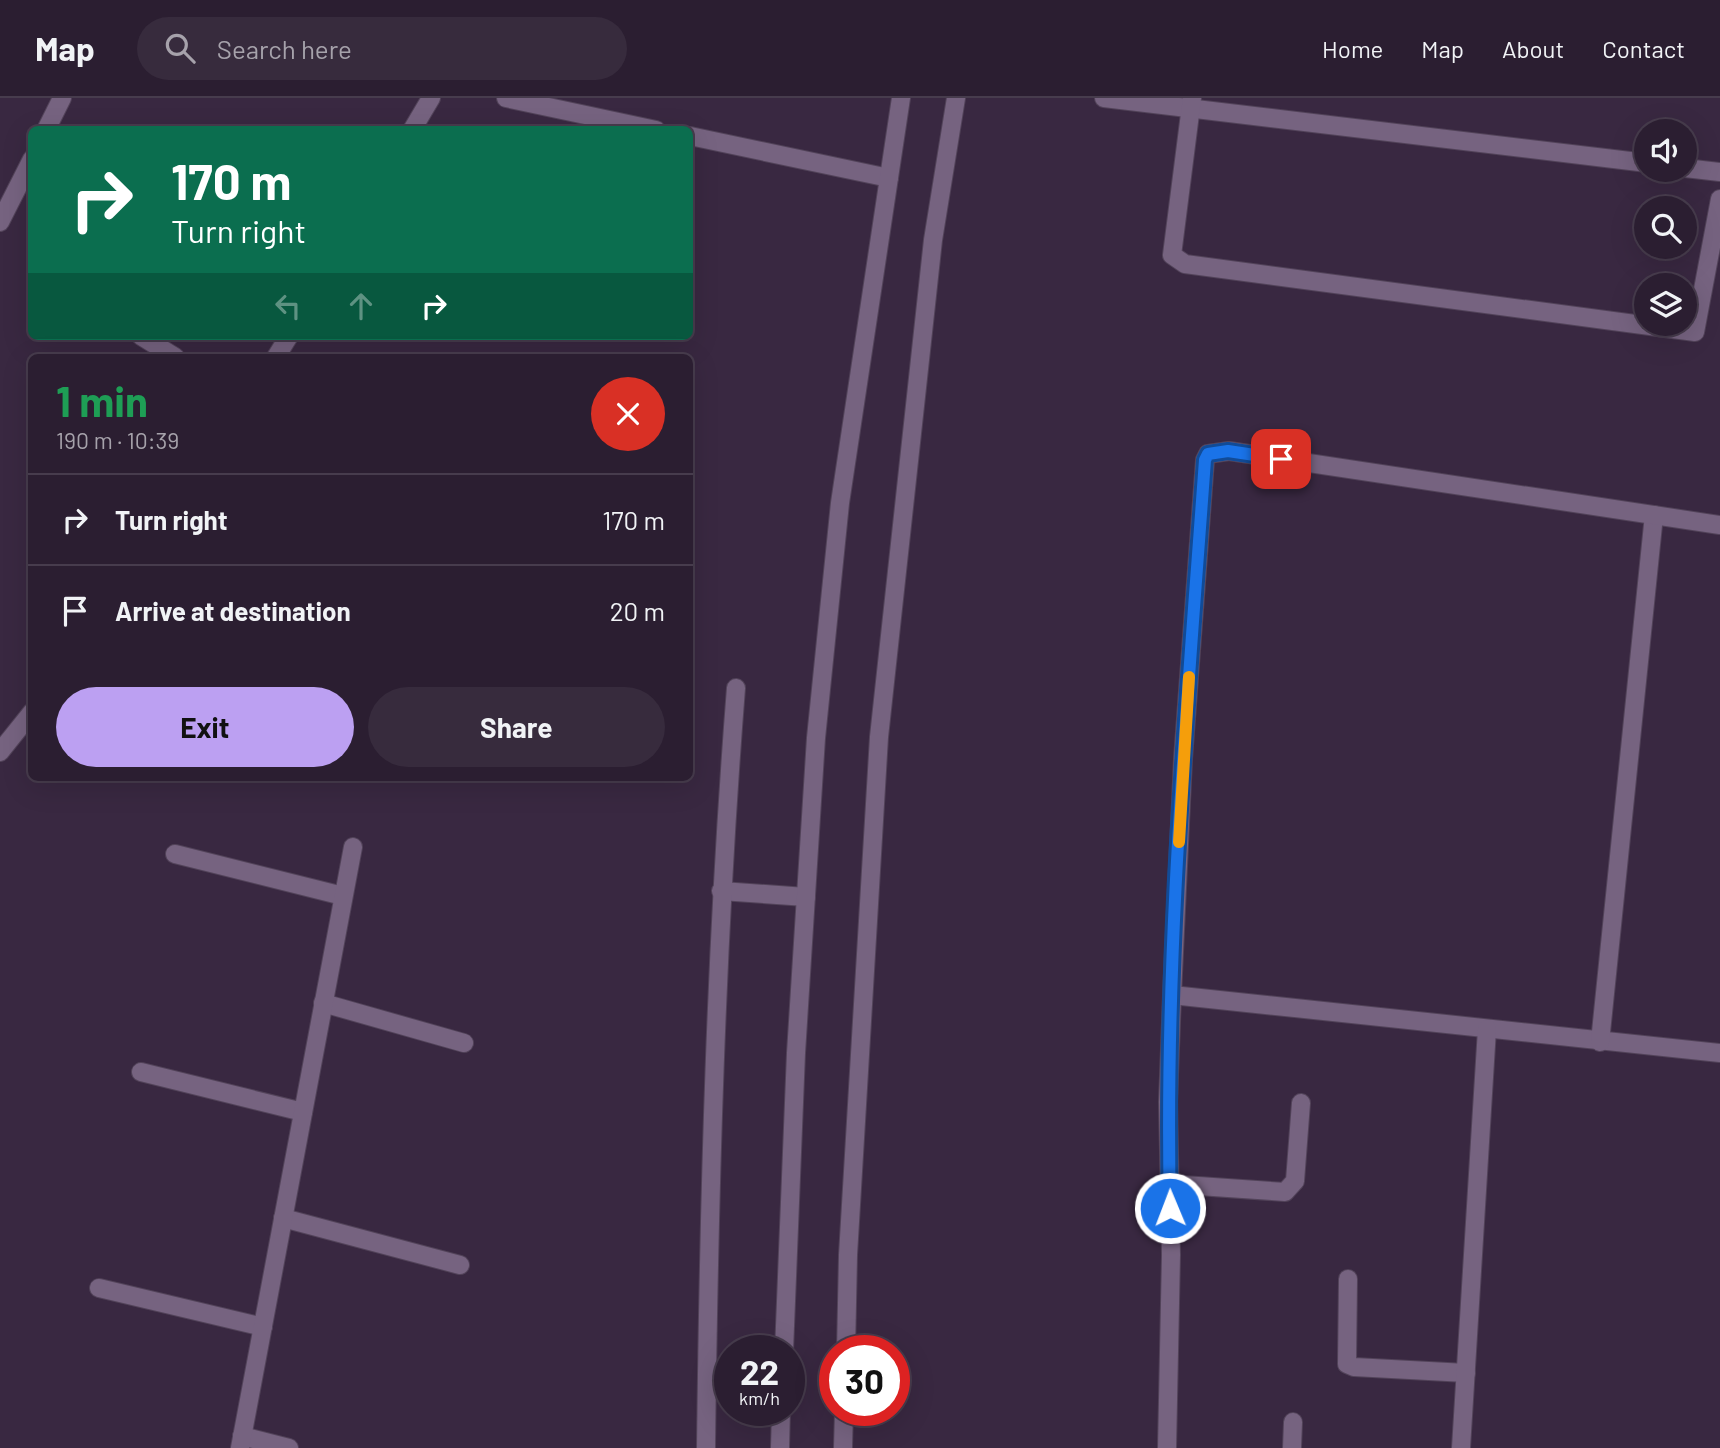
<!DOCTYPE html>
<meta charset="utf-8">
<style>
body{margin:0;font-family:Barlow,sans-serif;background:#372b3d;color:#f1f3f6;height:100vh;display:flex;flex-direction:column;font-size:26px;white-space:nowrap}
*{box-sizing:border-box;margin:0}
p{font-size:23px;color:#a6a2ab}
.icon{flex:none;width:38px;height:38px;fill:none;stroke:currentColor;stroke-width:2;stroke-linecap:round;stroke-linejoin:round}
.map{position:relative;flex:1;overflow:hidden}
.drawer{position:absolute;left:28px;top:256px;width:665px;height:427px;display:flex;flex-direction:column;background:#2b1e31;border-radius:10px;box-shadow:0 7px 28px #0002,0 0 0 2px #473c4d}
.drawer>*{flex:none}
.top-card{position:absolute;left:28px;top:28px;width:665px;height:214px;border-radius:10px;box-shadow:0 7px 28px #0002,0 0 0 2px #473c4d;background:#0b6e4f;color:#fff;overflow:hidden}
.tools{position:absolute;left:1634px;top:21px;display:grid;gap:14px}
.tools a{display:grid;place-items:center;width:63px;height:63px;border-radius:50%;background:#2b1e31;box-shadow:0 7px 28px #0002,0 0 0 2px #473c4d;font-size:35px}
.speed{position:absolute;left:714px;top:1237px;display:flex;gap:14px;font-size:35px;font-weight:700;text-align:center}
.speed>*{display:grid;place-content:center;width:91px;height:91px;border-radius:50%;background:#2b1e31;box-shadow:0 7px 28px #0002,0 0 0 2px #473c4d;line-height:1}
.speed small{font-size:18px;font-weight:400}
.speed .limit{border:10px solid #d22;background:#fff;color:#111}
.pin{position:absolute;display:grid;place-items:center;width:60px;height:60px;color:#fff;margin:-30px;border-radius:14px;box-shadow:0 4px 10px #0006}
.me{position:absolute;width:77px;margin:-38px;rotate:359deg;stroke-linejoin:round;filter:drop-shadow(0 0 5px #0008)}
.turn{display:flex;align-items:center;gap:24px;height:147px;padding:0 28px;font-size:32px}
.turn .icon{width:91px;height:91px;stroke-width:2.5}
.turn b{display:block;font-size:49px;line-height:60px}
.lanes{display:flex;align-items:center;height:66px;padding:0 28px;background:#0003;justify-content:center;gap:35px;direction:ltr}
.lanes .off{opacity:.35}
.round{display:grid;place-items:center;flex:none;width:74px;height:74px;border-radius:37px;background:#372b3d}
.summary{display:flex;align-items:center;justify-content:space-between;height:119px;padding:0 28px}
h1{font-size:42px;font-weight:700;line-height:52px;color:#1e9e55}
.action{display:flex;gap:14px;margin-top:auto;padding:14px 28px}
.action a{flex:1;height:80px;border-radius:42px;background:#bca0f2;color:#111;font-size:28px;font-weight:700;line-height:80px;text-align:center}
.action a+a{background:#372b3d;color:#f1f3f6}
ul{padding:0;list-style:none}
li{display:flex;align-items:center;gap:21px;height:91px;padding:0 28px;border-top:2px solid #473c4d}
li div{flex:1}
li b{display:block;font-size:26px}
li em{font-style:normal}
header{display:flex;align-items:center;gap:42px;box-sizing:border-box;height:98px;padding:0 35px;background:#2b1e31;border-bottom:2px solid #473c4d}
header strong{font-size:33px}
nav{display:flex;gap:38px;margin-inline-start:auto;font-size:24px}
.search{width:490px;height:63px;background:#372b3d;display:flex;align-items:center;gap:18px;box-sizing:border-box;padding:0 24px;border-radius:38px;color:#a6a2ab;font-size:26px}
.map>svg:first-child{display:block}
.lines{fill:none;stroke-linecap:round;stroke-linejoin:round}
.street-casing{stroke:#524359;stroke-width:20}
.secondary-casing{stroke:#524359;stroke-width:20}
.street{stroke:#766380;stroke-width:18}
.secondary{stroke:#766380;stroke-width:18}
.route-casing{stroke:#114b97;stroke-width:18}
.route{stroke:#1a73e8;stroke-width:12}
.slow{stroke:#f59e0b;stroke-width:12}
</style>
<header>
<strong>Map</strong>
<div class="search"><svg class="icon" aria-label="search" viewBox="0 0 24 24"><circle cx="10" cy="10" r="6"/><path d="M15 15l6 6"/></svg>Search here</div>
<nav><a>Home</a><a>Map</a><a>About</a><a>Contact</a></nav>
</header>
<div class="map">
<svg width="1720" height="1350" viewBox="0 0 1720 1350">
<rect width="100%" height="100%" fill="#392841"/>
<g class="lines">
<g class="street-casing">
<g id="street">
<path d="M 506,0 L 656,32"/>
<path d="M 1104,0 L 1647,65"/>
<path d="M 1192,0 L 1172,157 L 1185,166 L 1695,234 L 1720,101"/>
<path d="M 412,32 L 431,0"/>
<path d="M 690,38 L 889,80"/>
<path d="M 1685,70 L 1720,74"/>
<path d="M 141,238 L 175,259"/>
<path d="M 276,259 L 289,238"/>
<path d="M 0,654 L 32,614"/>
<path d="M 175,756 L 343,798"/>
<path d="M 721,793 L 806,799"/>
<path d="M 1172,897 L 1720,955"/>
<path d="M 323,905 L 464,945"/>
<path d="M 1600,944 L 1654,417"/>
<path d="M 141,974 L 303,1014"/>
<path d="M 1169,1086 L 1285,1094 L 1295,1083 L 1301,1005"/>
<path d="M 283,1120 L 460,1167"/>
<path d="M 1348,1181 L 1347,1266 L 1354,1269 L 1466,1275"/>
<path d="M 99,1190 L 263,1229"/>
<path d="M 242,1338 L 289,1350"/>
<path d="M 240,1350 L 353,749"/>
<path d="M 706,1350 C 709,1096 716,843 736,590"/>
<path d="M 1167,1350 L 1171,1157 L 1168,1004 L 1172,897 L 1183,661 L 1205,362 L 1208,356 L 1229,353 L 1720,427"/>
<path d="M 1292,1350 L 1293,1324"/>
<path d="M 1461,1350 L 1487,931"/>
</g>
</g>
<g class="secondary-casing">
<g id="secondary">
<path d="M 46,32 L 62,0"/>
<path d="M 0,124 L 32,61"/>
<path d="M 784,1253 L 796,955 L 816,640 L 840,405 L 901,0"/>
<path d="M 846,1253 L 848,1157 L 879,639 L 933,142 L 956,0"/>
<path d="M 780,1350 L 781,1312"/>
<path d="M 843,1350 L 844,1312"/>
</g>
</g>
<use href="#street" class="street"/>
<use href="#secondary" class="secondary"/>
</g>
<g class="lines">
<g class="route-casing">
<path id="route" d="M 1170,1110 C 1164,860 1187,611 1205,362 L 1208,356 L 1228,353 L 1281,361"/>
</g>
<use href="#route" class="route"/>
<path class="slow" d="M 1179,744 L 1189,579"/>
</g>
</svg>
<div class="tools">
<a><svg class="icon" aria-label="sound" viewBox="0 0 24 24"><path d="M4 9h4l5-4v14l-5-4H4zM17 9q2 3 0 6"/></svg></a>
<a><svg class="icon" aria-label="search" viewBox="0 0 24 24"><circle cx="10" cy="10" r="6"/><path d="M15 15l6 6"/></svg></a>
<a><svg class="icon" aria-label="layers" viewBox="0 0 24 24"><path d="M12 4l9 5-9 5-9-5zM3 14l9 5 9-5"/></svg></a>
</div>
<div class="speed"><div>22<small>km/h</small></div><div class="limit">30</div></div>
<div class="pin" style="left:1281px;top:361px;background:#d93025"><svg class="icon" aria-label="arrive" viewBox="0 0 24 24"><path d="M6 21V4h12l-3 4 3 4H6"/></svg></div>
<svg class="me" style="left:1170px;top:1110px" viewBox="-20 -20 40 40"><circle r="17" fill="#1a73e8" stroke="#fff" stroke-width="3"/><path d="M0-11L8 9 0 5-8 9z" fill="#fff"/></svg>
<div class="top-card">
<div class="turn"><svg class="icon" aria-label="right" viewBox="0 0 24 24"><path d="M7 20v-9h11M14 6l5 5-5 5"/></svg><div><b>170 m</b>Turn right</div></div>
<div class="lanes"><svg class="icon off" aria-label="left" viewBox="0 0 24 24"><path d="M17 20v-9H6M10 6l-5 5 5 5"/></svg><svg class="icon off" aria-label="ahead" viewBox="0 0 24 24"><path d="M12 20V5M6 11l6-6 6 6"/></svg><svg class="icon" aria-label="right" viewBox="0 0 24 24"><path d="M7 20v-9h11M14 6l5 5-5 5"/></svg></div>
</div>
<section class="drawer">
<div class="summary"><div><h1>1 min</h1><p>190 m · 10:39</p></div><a class="round" style="background:#d93025;color:#fff"><svg class="icon" aria-label="close" viewBox="0 0 24 24"><path d="M6 6l12 12M18 6L6 18"/></svg></a></div>
<ul>
<li><svg class="icon" aria-label="right" viewBox="0 0 24 24"><path d="M7 20v-9h11M14 6l5 5-5 5"/></svg><div><b>Turn right</b></div><em>170 m</em></li>
<li><svg class="icon" aria-label="arrive" viewBox="0 0 24 24"><path d="M6 21V4h12l-3 4 3 4H6"/></svg><div><b>Arrive at destination</b></div><em>20 m</em></li>
</ul>
<div class="action"><a>Exit</a><a>Share</a></div>
</section>
</div>
